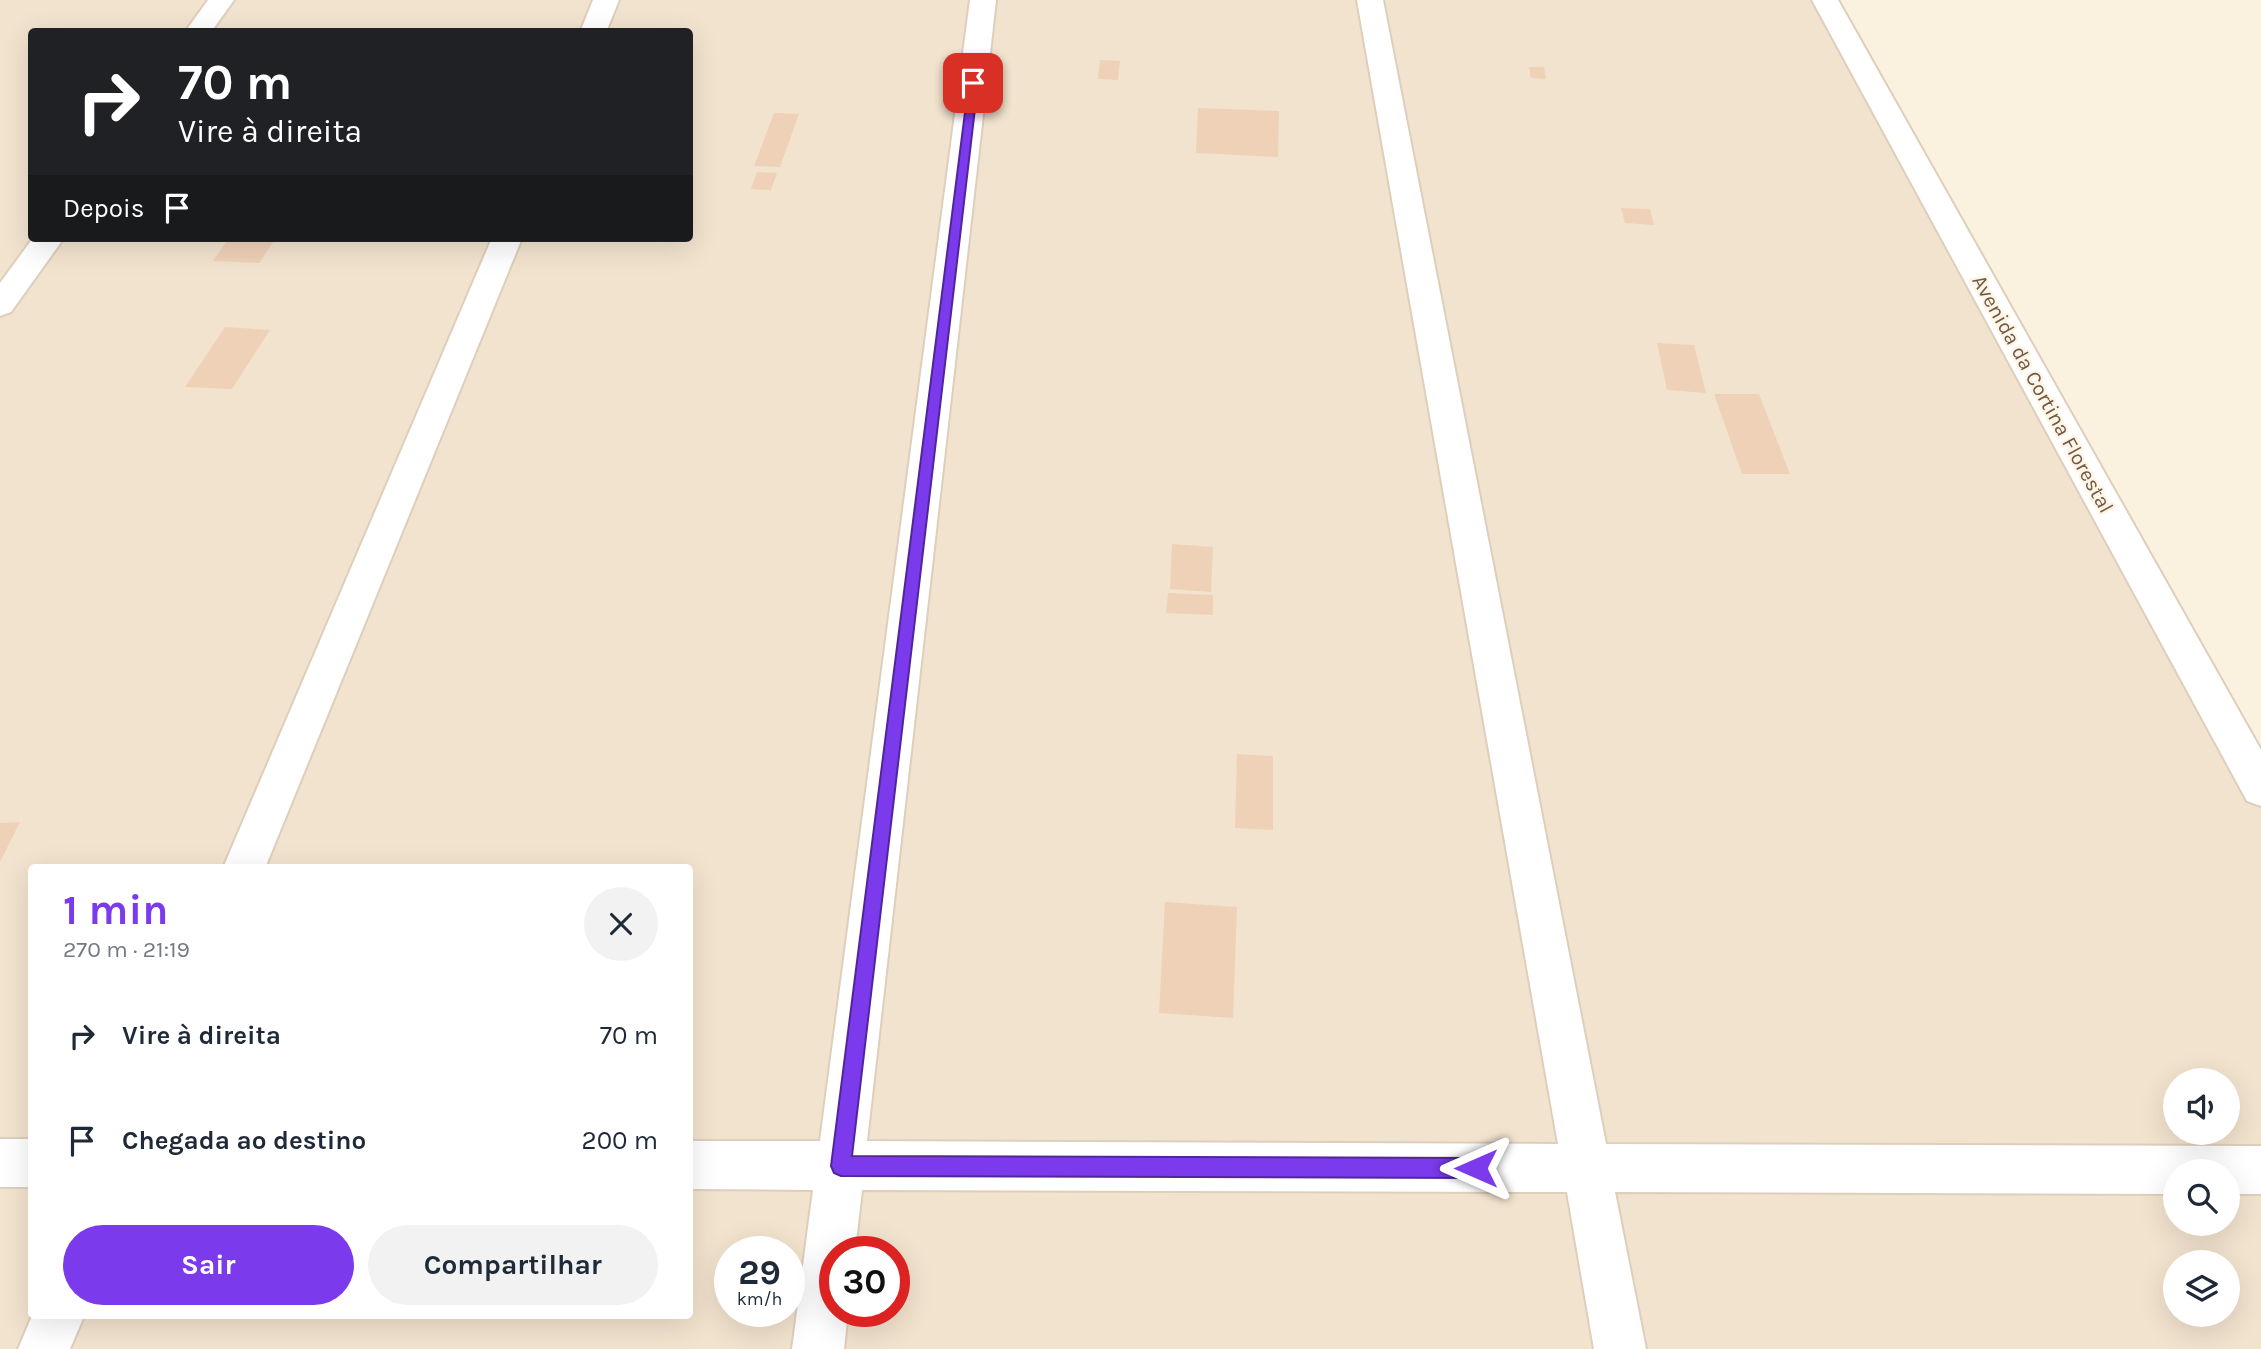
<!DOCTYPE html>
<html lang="pt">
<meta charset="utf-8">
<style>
body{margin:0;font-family:Karla,sans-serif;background:#f2f2f3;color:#1f2937;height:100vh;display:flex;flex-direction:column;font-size:26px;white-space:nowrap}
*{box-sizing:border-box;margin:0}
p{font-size:23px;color:#747a83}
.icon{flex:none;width:38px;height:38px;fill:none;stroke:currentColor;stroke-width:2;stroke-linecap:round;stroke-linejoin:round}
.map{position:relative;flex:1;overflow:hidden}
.details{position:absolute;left:28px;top:864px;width:665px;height:455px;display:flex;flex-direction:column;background:#fff;border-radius:7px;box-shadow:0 7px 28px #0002}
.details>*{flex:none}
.top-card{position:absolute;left:28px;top:28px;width:665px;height:214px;border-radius:7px;box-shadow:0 7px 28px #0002;background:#202124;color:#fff;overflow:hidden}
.controls{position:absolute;left:2163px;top:1068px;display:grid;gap:14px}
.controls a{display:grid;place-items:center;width:77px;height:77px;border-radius:50%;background:#fff;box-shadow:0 7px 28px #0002;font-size:35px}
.speed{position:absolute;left:714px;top:1236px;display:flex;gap:14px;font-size:35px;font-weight:700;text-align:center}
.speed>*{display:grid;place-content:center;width:91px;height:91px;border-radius:50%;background:#fff;box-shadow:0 7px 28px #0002;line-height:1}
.speed small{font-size:18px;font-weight:400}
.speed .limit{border:10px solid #d22;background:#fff;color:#111}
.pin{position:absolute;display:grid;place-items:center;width:60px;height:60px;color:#fff;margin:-30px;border-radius:14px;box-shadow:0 4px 10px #0006}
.me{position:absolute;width:77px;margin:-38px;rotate:270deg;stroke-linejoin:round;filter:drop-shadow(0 0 5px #0008)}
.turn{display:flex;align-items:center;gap:24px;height:147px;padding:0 35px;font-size:32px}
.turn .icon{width:91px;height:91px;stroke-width:2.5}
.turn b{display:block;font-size:49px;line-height:60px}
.then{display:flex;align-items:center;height:66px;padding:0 35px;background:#0003;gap:14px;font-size:26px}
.round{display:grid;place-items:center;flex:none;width:74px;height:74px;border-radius:37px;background:#f2f2f3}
.overview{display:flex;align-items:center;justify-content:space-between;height:119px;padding:0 35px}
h1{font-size:42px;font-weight:700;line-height:52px;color:#7c3aed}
.cta{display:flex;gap:14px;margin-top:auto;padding:14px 35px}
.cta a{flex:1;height:80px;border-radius:42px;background:#7c3aed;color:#fff;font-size:28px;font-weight:700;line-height:80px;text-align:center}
.cta a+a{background:#f2f2f3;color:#1f2937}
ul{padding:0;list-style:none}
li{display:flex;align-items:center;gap:21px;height:105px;padding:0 35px}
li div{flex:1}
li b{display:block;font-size:26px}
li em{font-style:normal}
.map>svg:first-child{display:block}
.residential{fill:#f2e3ce;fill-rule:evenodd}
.building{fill:#efd1b8}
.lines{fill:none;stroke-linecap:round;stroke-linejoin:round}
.minor-casing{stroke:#decebc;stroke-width:4}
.minor{fill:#fff;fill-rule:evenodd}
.route{fill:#7c3aed;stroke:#51269a;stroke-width:2}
.labels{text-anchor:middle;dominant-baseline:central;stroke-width:5;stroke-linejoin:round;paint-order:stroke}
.street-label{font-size:21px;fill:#6f5848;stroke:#fef5e5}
</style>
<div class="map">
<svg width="2261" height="1349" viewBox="0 0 2261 1349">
<rect width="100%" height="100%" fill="#fbf1df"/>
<path class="residential" d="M 0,0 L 1825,0 L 2261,788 L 2261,1349 L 0,1349 ZM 32,32 L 690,32 L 690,238 L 32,238 ZM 32,868 L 690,868 L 690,1316 L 32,1316 ZM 2175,1080 L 2228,1080 L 2228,1132 L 2175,1132 ZM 2175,1171 L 2228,1171 L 2228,1223 L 2175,1223 ZM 730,1251 L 789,1251 L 789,1311 L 730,1311 ZM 835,1251 L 894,1251 L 894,1311 L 835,1311 ZM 2175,1262 L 2228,1262 L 2228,1314 L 2175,1314 Z"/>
<g class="building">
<path d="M 1100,60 L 1120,61 L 1118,80 L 1098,79 Z"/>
<path d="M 1529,67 L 1544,67 L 1546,79 L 1531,78 Z"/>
<path d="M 1198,108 L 1279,111 L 1278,157 L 1196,153 Z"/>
<path d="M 774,113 L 799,114 L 780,167 L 754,166 Z"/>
<path d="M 757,172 L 777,173 L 771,190 L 751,189 Z"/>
<path d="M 1621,208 L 1650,209 L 1654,225 L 1625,223 Z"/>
<path d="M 229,238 L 276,238 L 259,263 L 213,261 Z"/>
<path d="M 225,327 L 270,330 L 232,389 L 185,387 Z"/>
<path d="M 1657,343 L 1694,345 L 1706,393 L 1667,390 Z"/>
<path d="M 1714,394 L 1759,394 L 1790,474 L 1742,474 Z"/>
<path d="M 1172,544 L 1213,547 L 1211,592 L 1170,589 Z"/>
<path d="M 1168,593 L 1213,595 L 1213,615 L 1166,613 Z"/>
<path d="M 1237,754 L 1273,756 L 1273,830 L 1235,828 Z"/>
<path d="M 20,822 L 0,862 L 0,823 Z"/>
<path d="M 1165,902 L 1237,907 L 1233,1018 L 1159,1013 Z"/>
</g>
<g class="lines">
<g class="minor-casing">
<g id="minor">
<path d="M 208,0 L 234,0 L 211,32 L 185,32 Z"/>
<path d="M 593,0 L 619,0 L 606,32 L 580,32 Z"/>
<path d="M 970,0 L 996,0 L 867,1141 L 1558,1144 L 1357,0 L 1383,0 L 1606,1144 L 2261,1146 L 2261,1194 L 2228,1194 L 2228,1171 L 2175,1171 L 2175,1194 L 1615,1192 L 1646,1349 L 1594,1349 L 1567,1192 L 862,1190 L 855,1251 L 835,1251 L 835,1311 L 848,1311 L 844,1349 L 792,1349 L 813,1190 L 690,1189 L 690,1141 L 820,1141 Z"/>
<path d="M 1812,0 L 1838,0 L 2261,750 L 2261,806 L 2247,801 Z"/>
<path d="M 33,238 L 64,238 L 11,312 L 0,316 L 0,283 Z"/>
<path d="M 492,238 L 522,238 L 265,868 L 223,868 Z"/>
<rect x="0" y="1139" width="32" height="48"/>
<path d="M 32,1316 L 84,1316 L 70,1349 L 18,1349 Z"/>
</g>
</g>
<use href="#minor" class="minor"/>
</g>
<path class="route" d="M 969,81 L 978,83 L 852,1156 L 1476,1158 L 1483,1161 L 1486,1168 L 1483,1175 L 1476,1178 L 841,1176 L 834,1173 L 831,1166 Z"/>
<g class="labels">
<g class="street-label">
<text transform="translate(2043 394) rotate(61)">Avenida da Cortina Florestal</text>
</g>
</g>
</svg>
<div class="controls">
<a><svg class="icon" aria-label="sound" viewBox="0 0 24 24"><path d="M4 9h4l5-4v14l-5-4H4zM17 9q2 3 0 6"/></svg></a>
<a><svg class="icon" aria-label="search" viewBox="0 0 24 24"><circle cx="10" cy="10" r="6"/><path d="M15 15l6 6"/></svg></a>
<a><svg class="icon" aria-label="layers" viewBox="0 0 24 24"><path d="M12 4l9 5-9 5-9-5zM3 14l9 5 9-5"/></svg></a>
</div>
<div class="speed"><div>29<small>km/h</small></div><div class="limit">30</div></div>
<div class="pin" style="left:973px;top:83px;background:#d93025"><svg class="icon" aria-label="arrive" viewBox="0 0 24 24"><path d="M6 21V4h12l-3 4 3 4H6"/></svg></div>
<svg class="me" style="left:1476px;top:1168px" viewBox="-20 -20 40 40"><path d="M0-17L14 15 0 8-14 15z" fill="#7c3aed" stroke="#fff" stroke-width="4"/></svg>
<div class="top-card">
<div class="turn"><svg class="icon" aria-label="right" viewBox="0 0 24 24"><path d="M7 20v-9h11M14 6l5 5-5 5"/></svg><div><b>70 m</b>Vire à direita</div></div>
<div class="then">Depois<svg class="icon" aria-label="arrive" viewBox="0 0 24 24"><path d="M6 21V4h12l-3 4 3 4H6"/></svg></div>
</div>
<section class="details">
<div class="overview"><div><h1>1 min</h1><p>270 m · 21:19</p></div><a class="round"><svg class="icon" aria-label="close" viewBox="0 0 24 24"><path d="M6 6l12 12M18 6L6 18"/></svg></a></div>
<ul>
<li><svg class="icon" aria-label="right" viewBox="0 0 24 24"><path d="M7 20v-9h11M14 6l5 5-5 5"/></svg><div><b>Vire à direita</b></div><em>70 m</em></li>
<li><svg class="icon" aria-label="arrive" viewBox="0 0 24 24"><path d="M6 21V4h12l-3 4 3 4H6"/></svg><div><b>Chegada ao destino</b></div><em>200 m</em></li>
</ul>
<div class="cta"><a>Sair</a><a>Compartilhar</a></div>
</section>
</div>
